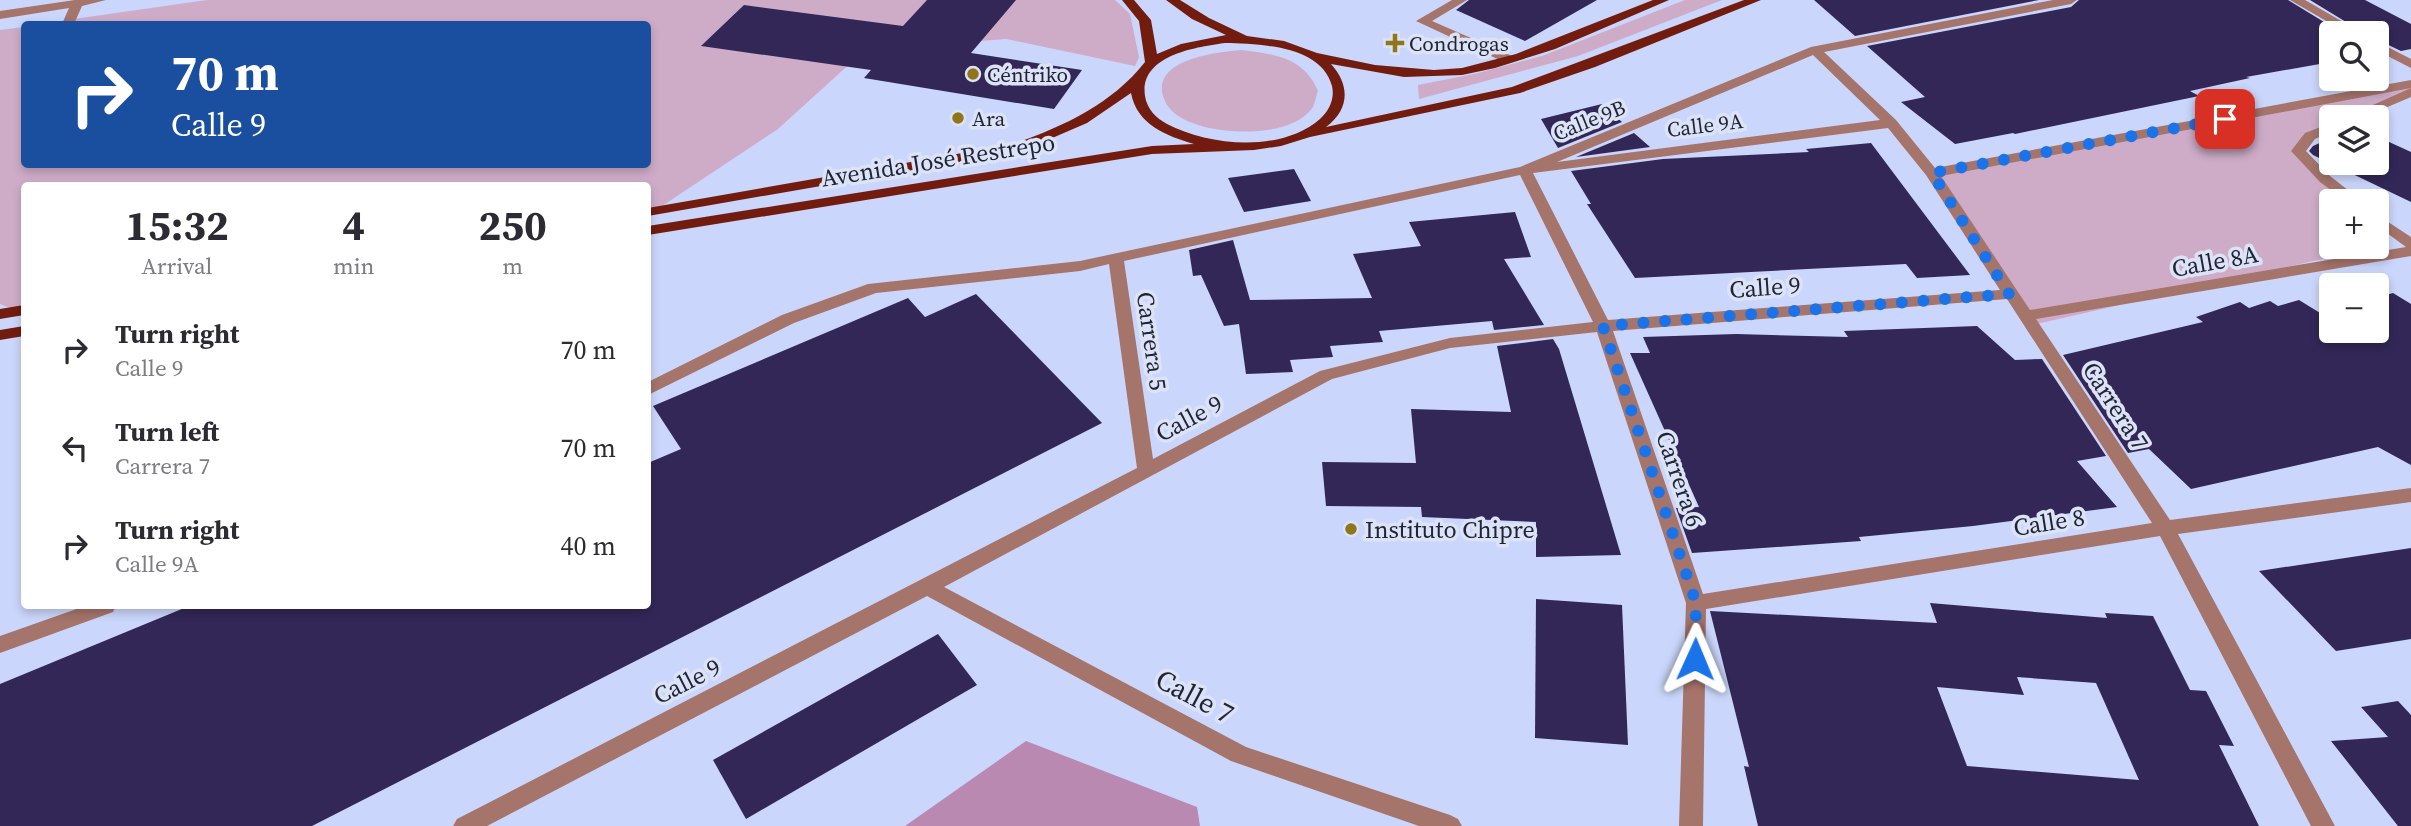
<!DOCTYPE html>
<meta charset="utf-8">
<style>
body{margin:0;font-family:"Source Serif 4",serif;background:#f7f7f7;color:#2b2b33;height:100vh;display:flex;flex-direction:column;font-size:26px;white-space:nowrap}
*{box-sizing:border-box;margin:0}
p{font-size:23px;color:#7c7c81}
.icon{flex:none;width:38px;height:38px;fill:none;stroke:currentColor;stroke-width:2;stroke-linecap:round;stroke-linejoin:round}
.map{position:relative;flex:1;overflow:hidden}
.drawer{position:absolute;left:21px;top:182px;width:630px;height:427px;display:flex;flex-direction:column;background:#fff;border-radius:7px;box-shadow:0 4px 10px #0003}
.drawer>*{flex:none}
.hud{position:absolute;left:21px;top:21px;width:630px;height:147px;border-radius:7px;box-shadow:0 4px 10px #0003;background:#1a4fa0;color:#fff;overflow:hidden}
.buttons{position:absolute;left:2319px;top:21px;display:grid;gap:14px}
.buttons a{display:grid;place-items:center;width:70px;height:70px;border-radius:7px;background:#fff;box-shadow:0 4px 10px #0003;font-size:35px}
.pin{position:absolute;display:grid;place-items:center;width:60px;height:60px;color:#fff;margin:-30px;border-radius:14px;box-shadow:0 4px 10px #0006}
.me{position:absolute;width:77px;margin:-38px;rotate:1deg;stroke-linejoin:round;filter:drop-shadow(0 0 5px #0008)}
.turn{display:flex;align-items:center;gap:24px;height:147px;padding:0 35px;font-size:32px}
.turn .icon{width:91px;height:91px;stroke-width:2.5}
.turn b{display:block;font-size:49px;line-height:60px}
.eta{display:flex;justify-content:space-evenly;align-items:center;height:119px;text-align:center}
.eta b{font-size:42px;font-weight:700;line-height:49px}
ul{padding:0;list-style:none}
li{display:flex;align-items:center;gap:21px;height:98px;padding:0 35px}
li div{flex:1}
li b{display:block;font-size:26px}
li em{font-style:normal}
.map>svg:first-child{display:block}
.green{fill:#ceacc8}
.forest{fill:#ba89b2}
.building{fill:#322757;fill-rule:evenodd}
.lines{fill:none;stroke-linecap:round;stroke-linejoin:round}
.minor{fill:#a5746b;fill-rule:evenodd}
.major{fill:#711c0f;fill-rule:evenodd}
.route{stroke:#1a73e8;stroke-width:12;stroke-dasharray:0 21.6}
.poi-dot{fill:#90761b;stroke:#dde3f6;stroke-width:2.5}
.labels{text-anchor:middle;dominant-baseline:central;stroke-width:7;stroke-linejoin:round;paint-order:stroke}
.far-poi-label{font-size:21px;fill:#1f2436;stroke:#dde3f6;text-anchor:start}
.far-street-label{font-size:21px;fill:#1f2436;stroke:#dde3f6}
.street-label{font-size:24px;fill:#1f2436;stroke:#dde3f6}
.poi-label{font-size:24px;fill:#1f2436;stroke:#dde3f6;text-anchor:start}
.near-street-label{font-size:28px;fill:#1f2436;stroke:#dde3f6}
</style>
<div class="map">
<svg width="2411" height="826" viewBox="0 0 2411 826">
<rect width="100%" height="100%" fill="#cad6fb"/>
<g class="green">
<path d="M 207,0 L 1115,0 L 1130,14 L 1139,57 L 1135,66 L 1006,39 L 967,42 L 887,30 L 778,129 L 656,210 L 648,212 L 648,186 L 24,186 L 24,310 L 17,311 L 0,304 L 0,30 L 24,27 L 24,164 L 648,164 L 648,24 L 39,24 Z"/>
<path d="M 1685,0 L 1722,0 L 1578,56 L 1419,99 L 1418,85 L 1474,74 L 1542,56 Z"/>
<path d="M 1241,50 C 1274,54 1304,57 1318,91 C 1316,96 1315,103 1313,107 C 1291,140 1210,136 1180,117 C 1171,112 1164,103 1162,92 C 1158,58 1219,52 1241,50 Z"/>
<path d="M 2411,84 L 2411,92 L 2359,117 L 2331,117 L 2331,131 L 2291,150 L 2311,166 L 2343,201 L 2331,201 L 2331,247 L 2375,247 L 2032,325 L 1932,173 Z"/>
</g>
<path class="forest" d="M 1026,741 L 1197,807 L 1200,826 L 905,826 Z"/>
<g class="building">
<path d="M 927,0 L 1016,0 L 971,53 L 1082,70 L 1054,109 L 864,78 L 871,70 L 701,46 L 744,5 L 903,26 Z"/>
<path d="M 1469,0 L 1597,0 L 1525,41 L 1456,10 Z"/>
<path d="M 1814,0 L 2039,0 L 1855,36 Z"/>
<path d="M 2079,0 L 2288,0 L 2342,33 L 2331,33 L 2331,62 L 2246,77 L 2250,78 L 2190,91 L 2199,96 L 2015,134 L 2013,133 L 1955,144 L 1901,102 L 1925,97 L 1867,46 L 2071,7 Z"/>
<path d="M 2310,0 L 2365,0 L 2411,24 L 2411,49 L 2401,51 L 2376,39 L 2376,33 L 2364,33 Z"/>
<path d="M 1602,104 L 1622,122 L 1558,148 L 1541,119 Z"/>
<path d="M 1634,133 L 1650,147 L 1576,157 Z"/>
<path d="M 2376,136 L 2411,152 L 2411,202 L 2313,155 L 2309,151 L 2313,146 L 2331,138 L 2331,163 L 2376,163 Z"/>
<path d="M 1871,143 L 1970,275 L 1917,278 L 1906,264 L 1635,278 L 1587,204 L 1591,204 L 1571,171 L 1663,159 L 1809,152 L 1806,149 Z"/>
<path d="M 1294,169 L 1311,201 L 1244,212 L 1228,178 Z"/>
<path d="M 1515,212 L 1531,257 L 1504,259 L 1544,325 L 1494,330 L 1492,321 L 1379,331 L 1383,342 L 1330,346 L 1333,357 L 1290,360 L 1293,372 L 1246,374 L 1239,324 L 1224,326 L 1201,275 L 1193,276 L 1189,250 L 1233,240 L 1250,300 L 1372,298 L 1353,254 L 1421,246 L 1409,222 Z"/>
<path d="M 2393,293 L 2411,304 L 2411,465 L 2378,447 L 2191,489 L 2149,449 L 2128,453 L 2063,355 L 2203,322 L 2196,317 L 2240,302 L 2249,308 L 2270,301 L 2278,306 L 2299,300 L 2325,316 L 2331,314 L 2331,331 L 2376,331 L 2376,298 Z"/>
<path d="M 976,294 L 1102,423 L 312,826 L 0,826 L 0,684 L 189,606 L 648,606 L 648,463 L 681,449 L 653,406 L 908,298 L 925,317 Z"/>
<path d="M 1977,326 L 2015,360 L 2042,359 L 2106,456 L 2077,461 L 2117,507 L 1973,526 L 1859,537 L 1861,541 L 1692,553 L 1676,508 L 1699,507 L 1630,353 L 1650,353 L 1643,337 L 1736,334 L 1848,337 L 1844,331 Z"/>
<path d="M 1553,339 L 1559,349 L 1621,555 L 1536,557 L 1536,522 L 1422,517 L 1421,507 L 1326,506 L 1322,462 L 1416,463 L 1411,409 L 1511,412 L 1497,346 Z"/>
<path d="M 2411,548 L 2411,639 L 2336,651 L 2259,571 Z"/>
<path d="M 1536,599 L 1622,605 L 1628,745 L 1535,738 Z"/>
<path d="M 1930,603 L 2107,618 L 2105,613 L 2153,616 L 2190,690 L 2206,691 L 2234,746 L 2219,745 L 2259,826 L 1758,826 L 1744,766 L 1749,767 L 1710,611 L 1937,623 ZM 2017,677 L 2096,683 L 2139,780 L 1967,766 L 1937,687 L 2024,695 Z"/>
<path d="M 938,634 L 977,685 L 746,819 L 713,760 Z"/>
<path d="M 2398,701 L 2411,715 L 2411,826 L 2398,826 L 2331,741 L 2388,737 L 2361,707 Z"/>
</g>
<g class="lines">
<g class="minor">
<path d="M 75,0 L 106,0 L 82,6 L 74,24 L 62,24 L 69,8 L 0,19 L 0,11 Z"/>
<path d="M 1452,0 L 1467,0 L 1432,21 L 1512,56 L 1512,62 L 1504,62 L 1416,21 Z"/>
<path d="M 2053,0 L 2077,0 L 2071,4 L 1824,52 L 1896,120 L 1935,168 L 2411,80 L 2411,88 L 1941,176 L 2030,310 L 2406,247 L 2376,225 L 2376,214 L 2411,237 L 2411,256 L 2036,319 L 2170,520 L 2411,488 L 2411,502 L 2178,534 L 2335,826 L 2311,826 L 2160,536 L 1706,609 L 1703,826 L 1679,826 L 1686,603 L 1597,332 L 1450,348 L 1332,379 L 944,587 L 1246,747 L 1450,815 L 1458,819 L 1462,826 L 1419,826 L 1231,761 L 927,596 L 487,826 L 453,826 L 457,819 L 1137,468 L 1109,264 L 1080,271 L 876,293 L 794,323 L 648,395 L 648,382 L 782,315 L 868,284 L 1080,261 L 1520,167 L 1811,47 ZM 1813,55 L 1880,120 L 1557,162 ZM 1888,128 L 1926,175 L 2000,290 L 1608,320 L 1533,173 ZM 1520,175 L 1593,322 L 1450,338 L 1320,371 L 1153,459 L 1124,261 ZM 2007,299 L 2152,523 L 1703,594 L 1613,331 Z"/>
<path d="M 2290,0 L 2305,0 L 2362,33 L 2347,33 Z"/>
<path d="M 2376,41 L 2411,59 L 2411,68 L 2376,50 Z"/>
<path d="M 2411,88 L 2411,97 L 2364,117 L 2346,117 Z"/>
<path d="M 2331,123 L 2331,132 L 2315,139 L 2306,151 L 2330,176 L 2362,201 L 2346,201 L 2320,182 L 2291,151 L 2305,133 Z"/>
<path d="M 85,606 L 116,606 L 113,612 L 0,653 L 0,636 Z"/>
</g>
<g class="major">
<path d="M 1122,0 L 1134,0 L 1151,20 L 1157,54 L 1181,44 L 1226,35 L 1192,19 L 1166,0 L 1180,0 L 1209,18 L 1247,36 L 1284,41 L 1317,53 L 1375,65 L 1434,70 L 1462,68 L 1516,54 L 1653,0 L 1669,0 L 1555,49 L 1495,68 L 1462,75 L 1404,77 L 1331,64 C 1350,85 1350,109 1326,127 L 1512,87 L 1744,0 L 1761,0 L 1595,67 L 1520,93 L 1310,137 L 1281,146 L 1254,150 L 1152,154 L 648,235 L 648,226 L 1152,146 L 1194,144 C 1167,136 1137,125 1131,93 L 1087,123 L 1022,151 L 648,216 L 648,208 L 1014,144 C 1064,126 1112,104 1145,62 L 1139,21 ZM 1225,43 C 1259,44 1321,45 1332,86 C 1335,99 1329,111 1320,119 C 1281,153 1209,146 1167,124 C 1156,118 1147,109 1145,96 C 1139,55 1197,47 1225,43 Z"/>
<path d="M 24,305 L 24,315 L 0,319 L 0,309 Z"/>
<path d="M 24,326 L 24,336 L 0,340 L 0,330 Z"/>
</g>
</g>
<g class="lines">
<path class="route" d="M 1695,659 L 1696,603 L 1603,326 L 2009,294 L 1932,173 L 2225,119"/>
</g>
<g class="poi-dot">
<path d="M1391.5 32.5h7v7h7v7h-7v7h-7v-7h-7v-7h7z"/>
<circle cx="973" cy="74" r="7"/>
<circle cx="958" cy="118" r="7"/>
<circle cx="1351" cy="529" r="7"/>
</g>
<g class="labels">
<g class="far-poi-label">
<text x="1409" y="43">Condrogas</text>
<text x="987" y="74">Céntriko</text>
<text x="972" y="118">Ara</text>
</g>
<g class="far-street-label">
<text transform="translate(1589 120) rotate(-22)">Calle 9B</text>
<text transform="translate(1705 125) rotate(-7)">Calle 9A</text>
</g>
<g class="street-label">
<text transform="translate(938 160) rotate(-9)">Avenida José Restrepo</text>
<text transform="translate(2215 261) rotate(-10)">Calle 8A</text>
<text transform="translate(1765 287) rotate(-4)">Calle 9</text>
<text transform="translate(1152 341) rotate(82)">Carrera 5</text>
<text transform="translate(2116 406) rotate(57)">Carrera 7</text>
<text transform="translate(1189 418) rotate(-28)">Calle 9</text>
<text transform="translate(1680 479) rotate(71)">Carrera 6</text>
<text transform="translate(2049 522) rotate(-9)">Calle 8</text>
<text transform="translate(687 681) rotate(-27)">Calle 9</text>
</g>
<g class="poi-label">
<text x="1365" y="529">Instituto Chipre</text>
</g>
<g class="near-street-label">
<text transform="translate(1195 696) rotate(28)">Calle 7</text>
</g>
</g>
</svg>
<div class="buttons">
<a><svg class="icon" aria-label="search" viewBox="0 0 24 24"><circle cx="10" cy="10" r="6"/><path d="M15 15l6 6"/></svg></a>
<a><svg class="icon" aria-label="layers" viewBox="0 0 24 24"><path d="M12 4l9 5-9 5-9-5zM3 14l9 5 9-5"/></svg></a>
<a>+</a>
<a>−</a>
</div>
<div class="pin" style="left:2225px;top:119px;background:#d93025"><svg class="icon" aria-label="arrive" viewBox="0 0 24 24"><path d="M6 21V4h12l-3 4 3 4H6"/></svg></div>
<svg class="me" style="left:1695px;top:659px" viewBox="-20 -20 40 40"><path d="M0-17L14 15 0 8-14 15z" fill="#1a73e8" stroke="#fff" stroke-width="4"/></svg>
<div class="hud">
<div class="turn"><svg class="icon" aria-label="right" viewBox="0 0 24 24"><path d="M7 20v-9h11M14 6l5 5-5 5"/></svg><div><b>70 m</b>Calle 9</div></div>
</div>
<section class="drawer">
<div class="eta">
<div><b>15:32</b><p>Arrival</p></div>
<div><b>4</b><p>min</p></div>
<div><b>250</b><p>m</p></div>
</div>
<ul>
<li><svg class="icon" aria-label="right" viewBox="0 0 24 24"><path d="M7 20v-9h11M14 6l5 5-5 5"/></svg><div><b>Turn right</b><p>Calle 9</p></div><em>70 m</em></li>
<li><svg class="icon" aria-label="left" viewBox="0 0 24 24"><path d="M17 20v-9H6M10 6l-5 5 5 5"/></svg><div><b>Turn left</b><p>Carrera 7</p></div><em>70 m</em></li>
<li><svg class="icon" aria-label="right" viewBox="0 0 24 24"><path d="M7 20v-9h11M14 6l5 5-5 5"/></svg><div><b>Turn right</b><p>Calle 9A</p></div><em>40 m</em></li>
</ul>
</section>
</div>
